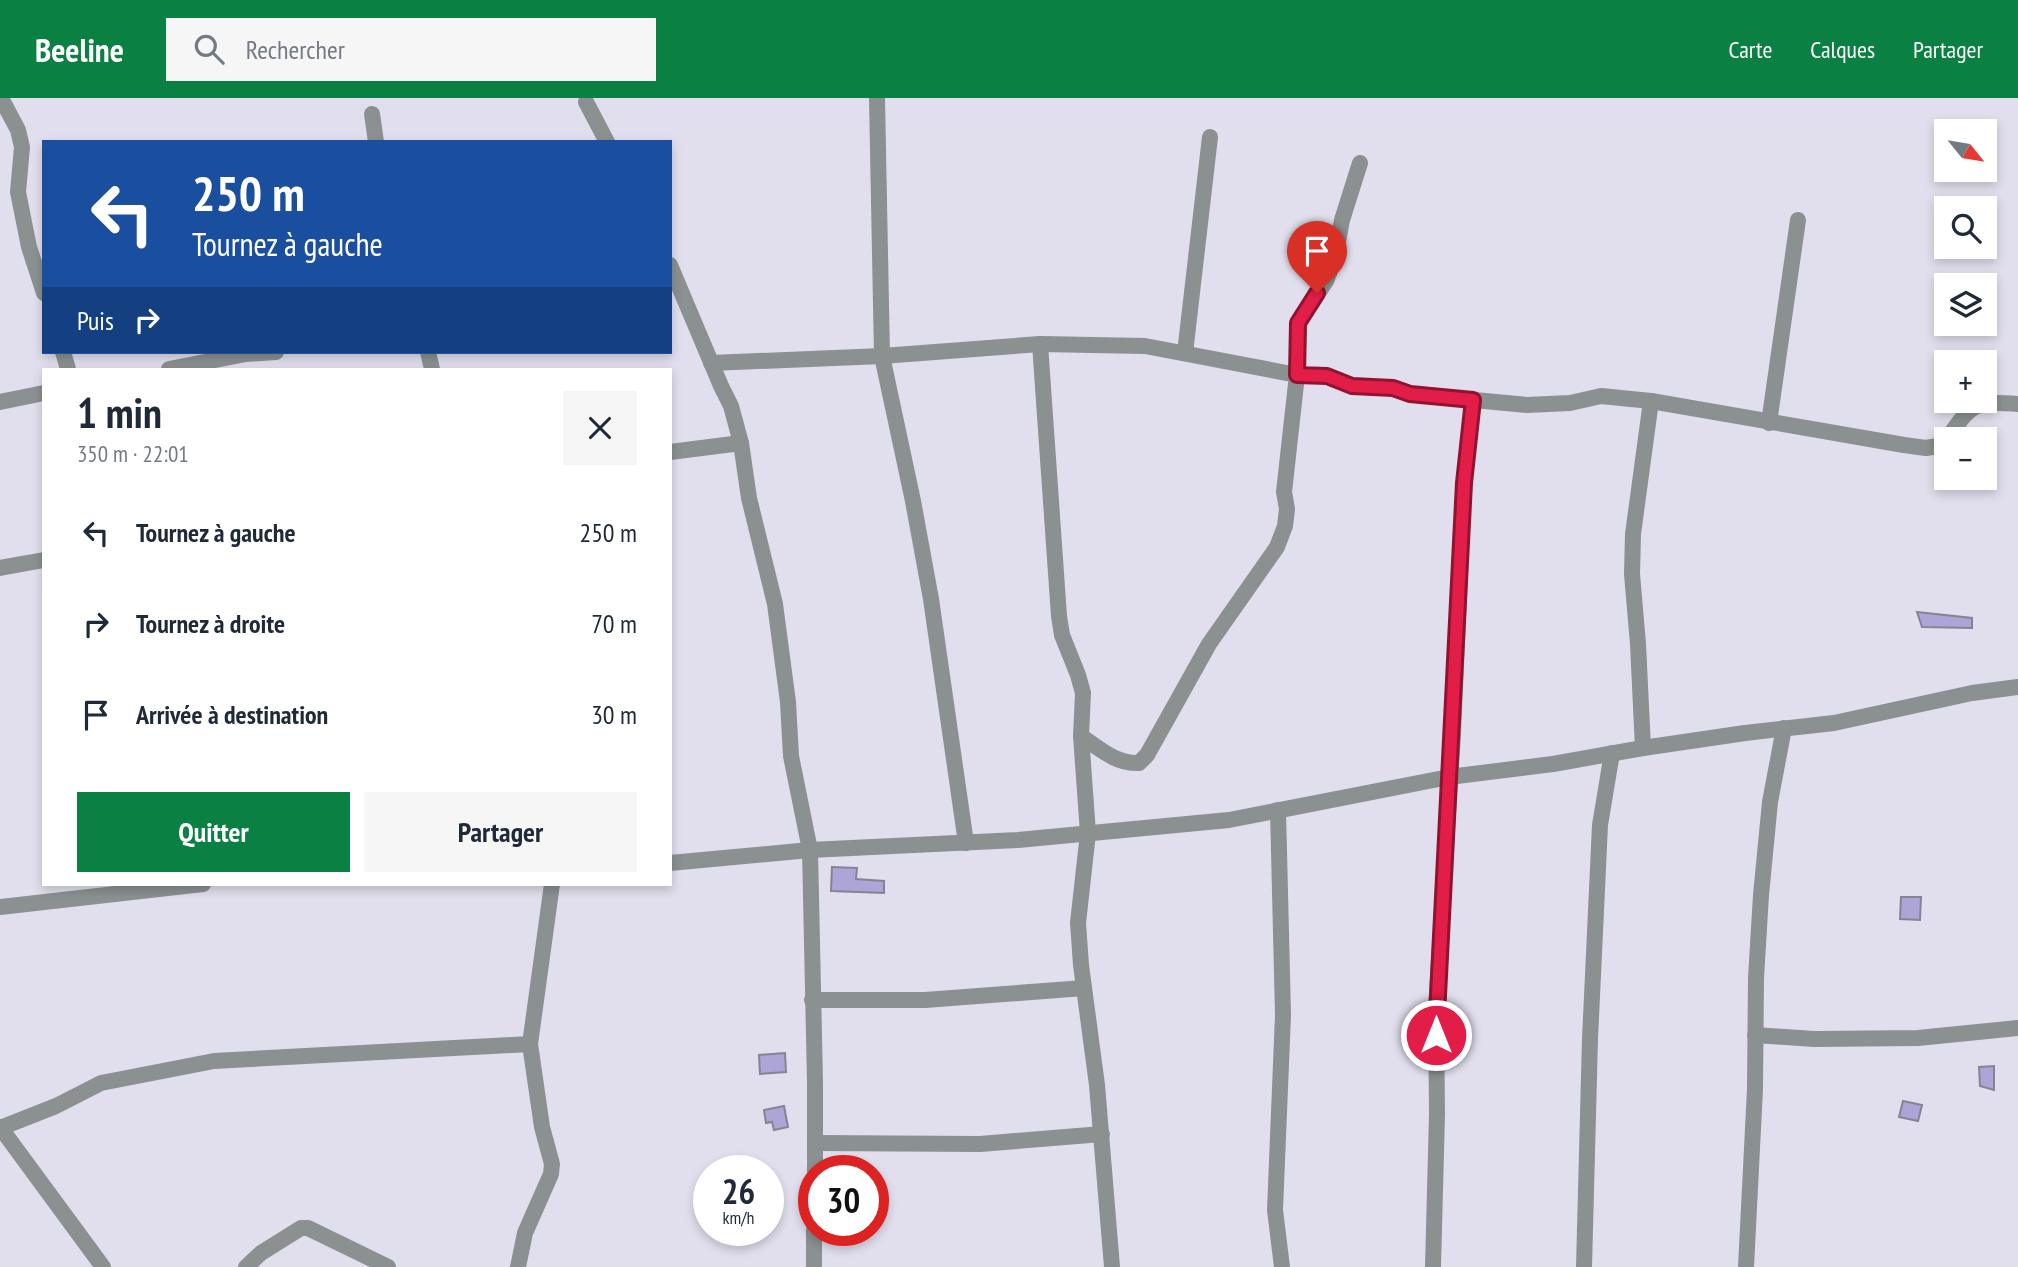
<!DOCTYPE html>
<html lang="fr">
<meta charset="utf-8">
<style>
body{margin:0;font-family:"PT Sans Narrow",sans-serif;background:#f6f6f7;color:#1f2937;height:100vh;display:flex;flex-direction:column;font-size:26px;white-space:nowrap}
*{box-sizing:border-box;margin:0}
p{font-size:23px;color:#747a83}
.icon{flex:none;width:38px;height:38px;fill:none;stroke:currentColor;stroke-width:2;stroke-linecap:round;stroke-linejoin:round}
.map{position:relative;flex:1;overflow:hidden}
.drawer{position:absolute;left:42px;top:270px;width:630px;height:518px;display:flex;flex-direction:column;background:#fff;border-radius:0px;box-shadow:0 4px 10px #0003}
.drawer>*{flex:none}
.guide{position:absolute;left:42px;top:42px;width:630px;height:214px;border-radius:0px;box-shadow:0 4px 10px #0003;background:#1a4fa0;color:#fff;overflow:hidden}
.needle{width:46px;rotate:120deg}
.controls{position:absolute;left:1934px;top:21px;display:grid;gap:14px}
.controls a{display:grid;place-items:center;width:63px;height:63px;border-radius:0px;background:#fff;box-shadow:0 4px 10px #0003;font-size:35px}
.speed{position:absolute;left:693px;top:1057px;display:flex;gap:14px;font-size:35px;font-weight:700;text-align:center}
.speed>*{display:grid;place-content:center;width:91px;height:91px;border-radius:50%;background:#fff;box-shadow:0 4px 10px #0003;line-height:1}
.speed small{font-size:18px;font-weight:400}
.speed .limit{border:10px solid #d22;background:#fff;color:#111}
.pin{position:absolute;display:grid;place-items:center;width:60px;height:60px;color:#fff;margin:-72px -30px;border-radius:50% 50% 50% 0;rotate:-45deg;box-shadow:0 0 7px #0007}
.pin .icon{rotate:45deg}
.me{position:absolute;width:77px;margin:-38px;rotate:0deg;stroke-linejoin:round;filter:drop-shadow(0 0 5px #0008)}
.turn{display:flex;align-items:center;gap:24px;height:147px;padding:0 35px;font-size:32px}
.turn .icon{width:91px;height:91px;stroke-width:2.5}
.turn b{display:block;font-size:49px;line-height:60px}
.then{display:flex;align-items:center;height:66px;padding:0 35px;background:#0003;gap:14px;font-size:26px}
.round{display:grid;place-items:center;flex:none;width:74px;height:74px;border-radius:0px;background:#f6f6f7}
.summary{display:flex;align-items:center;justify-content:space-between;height:119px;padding:0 35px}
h1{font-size:42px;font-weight:700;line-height:52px}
.action{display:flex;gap:14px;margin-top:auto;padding:14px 35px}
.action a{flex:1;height:80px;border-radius:0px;background:#0b8043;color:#fff;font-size:28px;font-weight:700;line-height:80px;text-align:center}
.action a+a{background:#f6f6f7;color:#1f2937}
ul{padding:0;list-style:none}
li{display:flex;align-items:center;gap:21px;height:91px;padding:0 35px}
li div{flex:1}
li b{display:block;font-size:26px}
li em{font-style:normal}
header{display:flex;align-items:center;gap:42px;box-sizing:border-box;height:98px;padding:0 35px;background:#0b8043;color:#fff}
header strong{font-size:33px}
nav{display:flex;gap:38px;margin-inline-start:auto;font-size:24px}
.search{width:490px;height:63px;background:#f6f6f7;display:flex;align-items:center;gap:18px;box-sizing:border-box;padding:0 24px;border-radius:0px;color:#747a83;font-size:26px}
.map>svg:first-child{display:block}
.building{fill:#ada4d8;stroke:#868492;stroke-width:2}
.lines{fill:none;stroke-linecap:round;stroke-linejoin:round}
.minor{stroke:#8a9190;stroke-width:16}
.route-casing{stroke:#92132f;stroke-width:18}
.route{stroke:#e11d48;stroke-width:12}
</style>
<header>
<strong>Beeline</strong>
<div class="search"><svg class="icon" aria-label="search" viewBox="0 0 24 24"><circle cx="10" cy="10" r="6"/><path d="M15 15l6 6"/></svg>Rechercher</div>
<nav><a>Carte</a><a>Calques</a><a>Partager</a></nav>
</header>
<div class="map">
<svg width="2018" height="1169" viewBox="0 0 2018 1169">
<rect width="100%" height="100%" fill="#e1dfed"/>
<g class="building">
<path d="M 1917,514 L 1972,520 L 1972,530 L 1922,529 Z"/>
<path d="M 832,769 L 857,770 L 856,781 L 884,783 L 884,795 L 831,793 Z"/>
<path d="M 1901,799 L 1921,799 L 1920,822 L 1900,821 Z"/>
<path d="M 785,955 L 786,974 L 760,976 L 759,957 Z"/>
<path d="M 1994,968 L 1994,992 L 1980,988 L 1979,969 Z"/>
<path d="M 1903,1003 L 1922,1007 L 1918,1023 L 1899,1019 Z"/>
<path d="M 784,1008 L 788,1029 L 774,1032 L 772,1024 L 766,1025 L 764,1012 Z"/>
</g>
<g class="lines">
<g class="minor">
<path d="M 1,0 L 18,32 L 22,49 L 18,94 L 29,149 L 44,195"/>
<path d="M 877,0 L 882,258 L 913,403 L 931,501 L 966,745"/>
<path d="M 586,4 L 607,44"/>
<path d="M 372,16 L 376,44"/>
<path d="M 670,167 L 721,288 L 731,308 L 741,345 L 749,400 L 775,506 L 788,604 L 791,658 L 810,752 L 815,984 L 815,1073"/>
<path d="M 1040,246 L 1059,518 L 1062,537 L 1078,577 L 1083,595 L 1081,638 L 1088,735 L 1078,825 L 1081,867 L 1097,987 L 1112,1169"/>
<path d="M 63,254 L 68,271"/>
<path d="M 428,254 L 432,271"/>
<path d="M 1185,255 L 1210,39"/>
<path d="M 711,265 L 882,258 L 1040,246 L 1145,248 L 1297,277 L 1327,278 L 1352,288 L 1393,290 L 1410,296 L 1527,307 L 1570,305 L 1601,298 L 1651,303 L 1904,347 L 1926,350 L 1943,347 L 1946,343"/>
<path d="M 169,271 L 246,256 L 276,254"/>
<path d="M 0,304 L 44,295"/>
<path d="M 1769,325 L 1798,122"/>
<path d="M 1947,341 C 1972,305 1974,303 2018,306"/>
<path d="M 670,354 L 741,345"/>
<path d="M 0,470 L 44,462"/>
<path d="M 1081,638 C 1100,651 1116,666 1139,665 L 1147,657 L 1209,546 L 1277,449 L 1285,428 L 1287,411 L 1284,394 L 1297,277 L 1299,225 L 1326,183 L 1335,160 L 1342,122 L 1360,65"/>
<path d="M 1643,650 L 1638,546 L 1632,476 L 1633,436 L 1651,303"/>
<path d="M 1278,712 L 1283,917 L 1275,1112 L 1282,1169"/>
<path d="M 670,765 L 810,752 L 1018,742 L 1229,722 L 1449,679 L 1553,666 L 1643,650 L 1745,635 L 1834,625 L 1972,595 L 2018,589"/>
<path d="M 0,809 L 203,786"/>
<path d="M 812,902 L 925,902 L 1084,890"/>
<path d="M 1755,937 L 1814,941 L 1918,940 L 2018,930"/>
<path d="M 0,1029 L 103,1169"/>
<path d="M 0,1030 L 56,1008 L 101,985 L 214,963 L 530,946 L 552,786"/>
<path d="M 815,1045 L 980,1046 L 1102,1036"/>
<path d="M 246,1169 L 261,1155 L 301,1130 L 308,1130 L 388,1169"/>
<path d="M 518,1169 L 525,1135 L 551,1076 L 552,1066 L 542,1029 L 530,946"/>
<path d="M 814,1169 L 814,1132"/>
<path d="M 1433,1169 L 1437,1016 L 1436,911 L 1453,636 L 1464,385 L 1473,302"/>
<path d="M 1584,1169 L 1590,941 L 1600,727 L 1612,655"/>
<path d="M 1746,1169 L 1755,991 L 1756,880 L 1761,797 L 1770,704 L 1784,630"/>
</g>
</g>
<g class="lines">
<g class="route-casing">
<path id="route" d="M 1317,195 L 1298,225 L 1297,277 L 1327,278 L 1352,288 L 1393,290 L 1410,296 L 1473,302 L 1464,385 L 1436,937"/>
</g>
<use href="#route" class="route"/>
</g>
</svg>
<div class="controls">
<a><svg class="needle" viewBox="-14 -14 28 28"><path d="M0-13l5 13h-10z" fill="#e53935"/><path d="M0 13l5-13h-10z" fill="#747a83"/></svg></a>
<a><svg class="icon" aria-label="search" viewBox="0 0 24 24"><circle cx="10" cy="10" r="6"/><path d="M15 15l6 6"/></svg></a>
<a><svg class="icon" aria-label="layers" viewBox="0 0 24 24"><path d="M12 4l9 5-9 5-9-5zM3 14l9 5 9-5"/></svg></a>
<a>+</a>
<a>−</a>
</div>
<div class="speed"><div>26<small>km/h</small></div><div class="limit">30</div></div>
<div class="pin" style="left:1317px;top:195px;background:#d93025"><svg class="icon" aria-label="arrive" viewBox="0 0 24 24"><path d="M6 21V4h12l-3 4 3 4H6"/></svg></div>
<svg class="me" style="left:1436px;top:937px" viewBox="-20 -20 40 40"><circle r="17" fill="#e11d48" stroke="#fff" stroke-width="3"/><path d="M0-11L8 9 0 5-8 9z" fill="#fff"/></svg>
<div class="guide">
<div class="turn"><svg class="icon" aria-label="left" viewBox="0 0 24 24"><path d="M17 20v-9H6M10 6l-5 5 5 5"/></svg><div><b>250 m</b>Tournez à gauche</div></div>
<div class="then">Puis<svg class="icon" aria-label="right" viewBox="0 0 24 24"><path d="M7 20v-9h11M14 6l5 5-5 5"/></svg></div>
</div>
<section class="drawer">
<div class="summary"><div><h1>1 min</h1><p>350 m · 22:01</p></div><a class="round"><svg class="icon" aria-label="close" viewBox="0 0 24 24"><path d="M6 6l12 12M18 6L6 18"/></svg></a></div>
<ul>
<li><svg class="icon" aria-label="left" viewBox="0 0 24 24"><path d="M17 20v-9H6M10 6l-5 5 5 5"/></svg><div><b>Tournez à gauche</b></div><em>250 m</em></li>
<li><svg class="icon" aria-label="right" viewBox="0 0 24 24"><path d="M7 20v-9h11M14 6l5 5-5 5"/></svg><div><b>Tournez à droite</b></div><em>70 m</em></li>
<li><svg class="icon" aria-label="arrive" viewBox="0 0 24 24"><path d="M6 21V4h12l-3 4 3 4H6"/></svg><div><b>Arrivée à destination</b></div><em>30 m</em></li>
</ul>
<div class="action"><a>Quitter</a><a>Partager</a></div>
</section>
</div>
